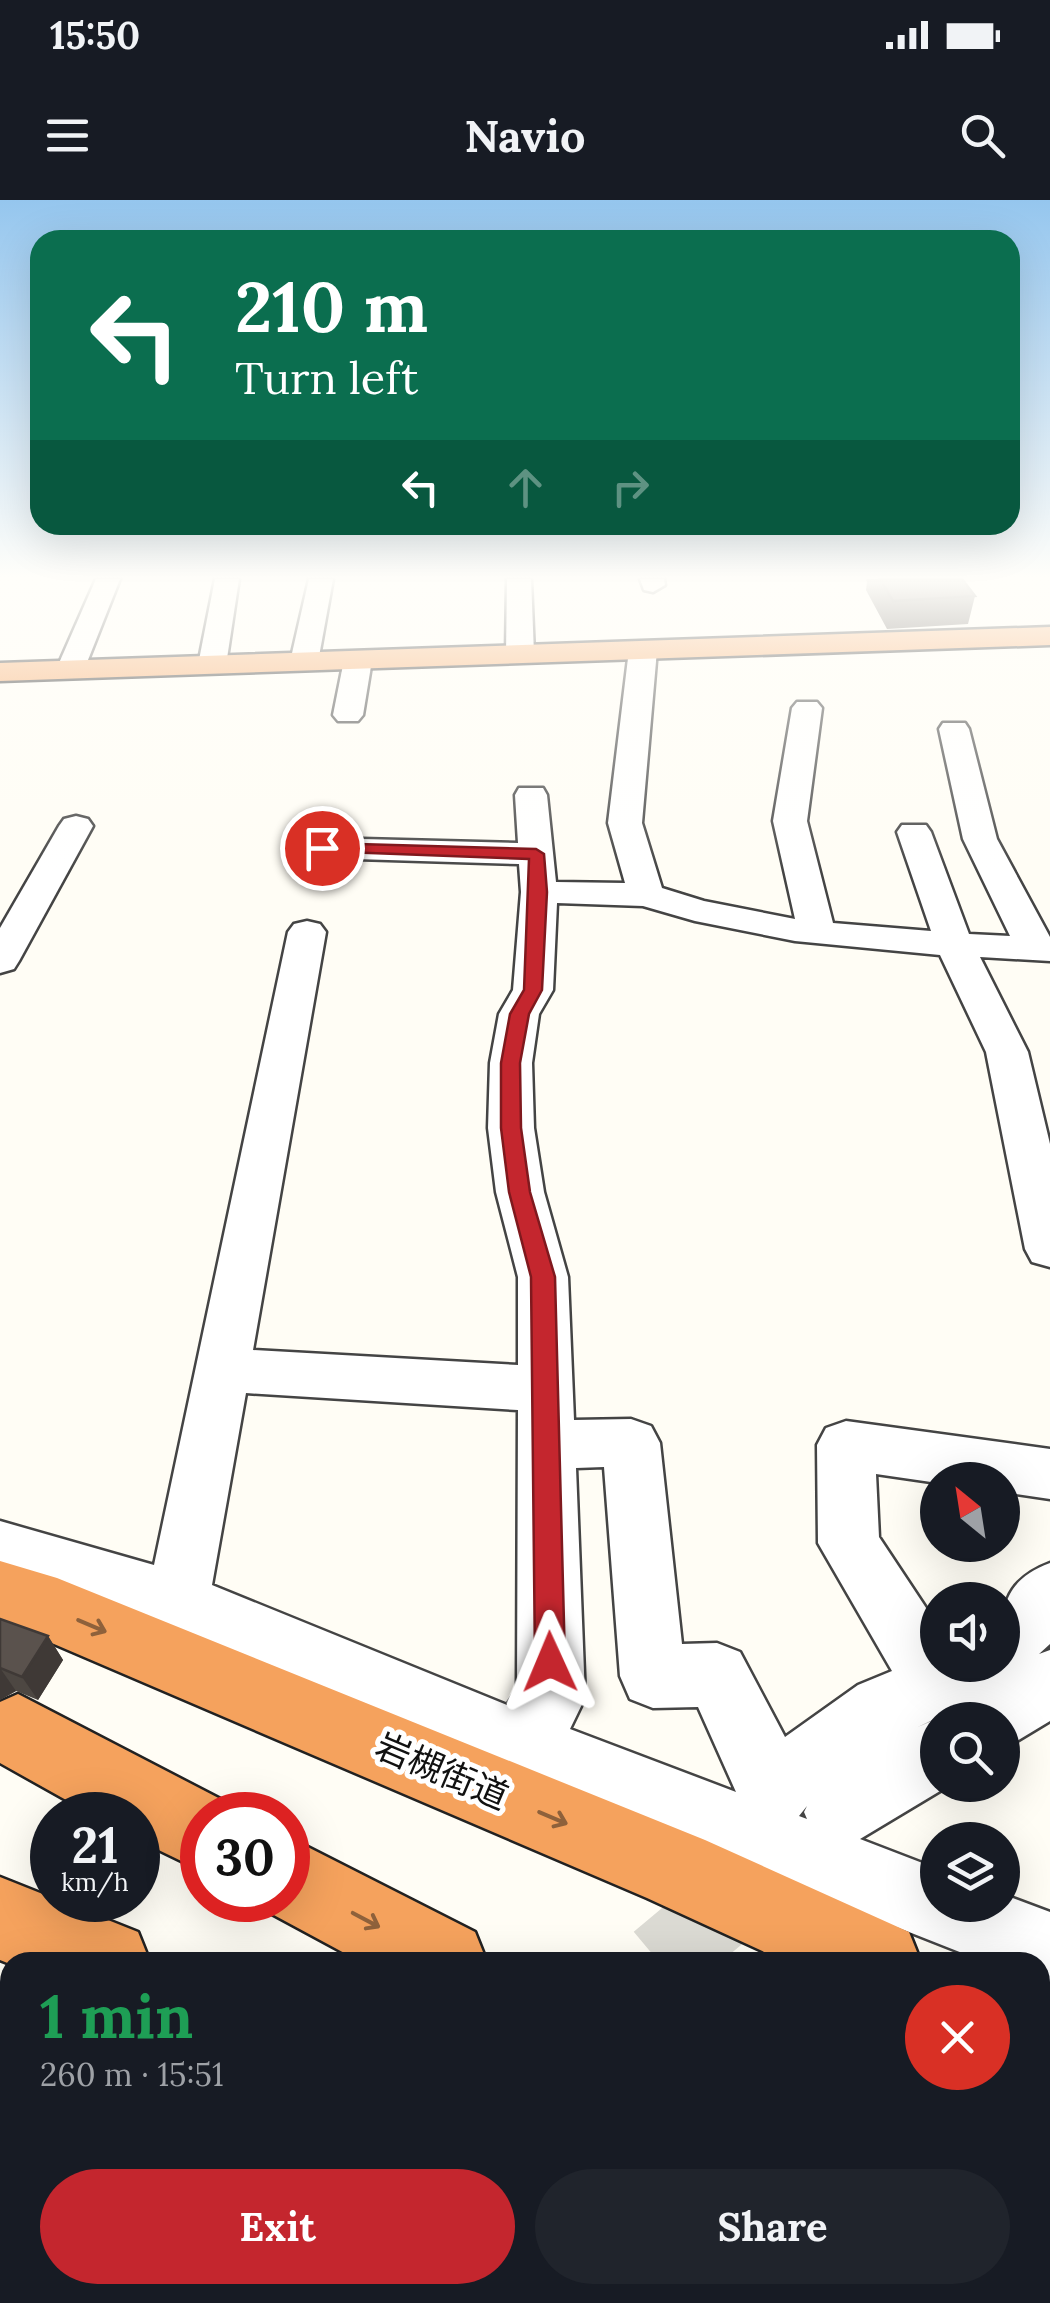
<!DOCTYPE html>
<meta charset="utf-8">
<style>
body{margin:0;font-family:Lora,"Noto Sans JP",serif;background:#20242c;color:#f1f3f6;height:100vh;display:flex;flex-direction:column;font-size:38px;white-space:nowrap}
*{box-sizing:border-box;margin:0}
p{font-size:32px;color:#9ea1a6}
.icon{flex:none;width:55px;height:55px;fill:none;stroke:currentColor;stroke-width:2;stroke-linecap:round;stroke-linejoin:round}
.map{position:relative;flex:1;overflow:hidden}
.details{position:absolute;left:0px;top:1752px;width:1050px;height:352px;display:flex;flex-direction:column;background:#171b24;border-radius:30px 30px 0 0;box-shadow:0 10px 40px #0002}
.details>*{flex:none}
.hud{position:absolute;left:30px;top:30px;width:990px;height:305px;border-radius:30px;box-shadow:0 10px 40px #0002;background:#0b6e4f;color:#fff;overflow:hidden}
.needle{width:65px;rotate:330deg}
.buttons{position:absolute;left:920px;top:1262px;display:grid;gap:20px}
.buttons a{display:grid;place-items:center;width:100px;height:100px;border-radius:50%;background:#171b24;box-shadow:0 10px 40px #0002;font-size:50px}
.speed{position:absolute;left:30px;top:1592px;display:flex;gap:20px;font-size:50px;font-weight:700;text-align:center}
.speed>*{display:grid;place-content:center;width:130px;height:130px;border-radius:50%;background:#171b24;box-shadow:0 10px 40px #0002;line-height:1}
.speed small{font-size:25px;font-weight:400}
.speed .limit{border:15px solid #d22;background:#fff;color:#111}
.pin{position:absolute;display:grid;place-items:center;width:85px;height:85px;color:#fff;margin:-42px;border:5px solid #fff;border-radius:50%;box-shadow:0 2px 10px #0007}
.me{position:absolute;width:110px;margin:-55px;rotate:359deg;stroke-linejoin:round;filter:drop-shadow(0 0 8px #0008)}
.turn{display:flex;align-items:center;gap:35px;height:210px;padding:0 40px;font-size:45px}
.turn .icon{width:130px;height:130px;stroke-width:2.5}
.turn b{display:block;font-size:70px;line-height:85px}
.lanes{display:flex;align-items:center;height:95px;padding:0 40px;background:#0003;justify-content:center;gap:50px;direction:ltr}
.lanes .off{opacity:.35}
.round{display:grid;place-items:center;flex:none;width:105px;height:105px;border-radius:52px;background:#20242c}
.headline{display:flex;align-items:center;justify-content:space-between;height:170px;padding:0 40px}
h1{font-size:60px;font-weight:700;line-height:75px;color:#1e9e55}
.action{display:flex;gap:20px;margin-top:auto;padding:20px 40px}
.action a{flex:1;height:115px;border-radius:60px;background:#c4262e;color:#fff;font-size:40px;font-weight:700;line-height:115px;text-align:center}
.action a+a{background:#20242c;color:#f1f3f6}
.status{display:flex;justify-content:space-between;align-items:center;height:70px;padding:0 50px;background:#171b24;direction:ltr}
.status svg{height:28px;fill:currentColor}
header{display:flex;justify-content:space-between;align-items:center;height:130px;padding:0 40px;background:#171b24;font-size:45px;font-weight:700}
.map>svg:first-child{display:block}
.lines{fill:none;stroke-linecap:round;stroke-linejoin:round}
.minor-tunnel{stroke:#dbdad3;stroke-width:79;stroke-dasharray:79 40;stroke-linecap:butt}
.minor-casing{stroke:#444;stroke-width:5}
.highway-casing{stroke:#222;stroke-width:5}
.minor{fill:#fff;fill-rule:evenodd}
.highway{fill:#f5a25d;fill-rule:evenodd}
.wall{fill:#4d4742}
.shaded-wall{fill:#3f3936}
.building{fill:#5a524d;stroke:#3f3936;stroke-width:2.5}
.oneway{stroke:#8e613b}
.route{fill:#c4262e;stroke:#7f191e;stroke-width:2.5}
.labels{text-anchor:middle;dominant-baseline:central;stroke-width:10;stroke-linejoin:round;paint-order:stroke}
.near-street-label{font-size:35px;fill:#111;stroke:#fff}
</style>
<div class="status"><b>15:50</b><svg viewBox="0 0 49 12"><path d="M0 12V9h3v3zM5 12V6h3v6zM10 12V3h3v9zM15 12V0h3v12zM26 1h20v11H26zM47 4h2v5h-2z"/></svg></div>
<header><svg class="icon" aria-label="menu" viewBox="0 0 24 24"><path d="M4 6h16M4 12h16M4 18h16"/></svg>Navio<svg class="icon" aria-label="search" viewBox="0 0 24 24"><circle cx="10" cy="10" r="6"/><path d="M15 15l6 6"/></svg></header>
<div class="map">
<svg width="1050" height="2103" viewBox="0 0 1050 2103">
<rect width="100%" height="100%" fill="#fffdf5"/>
<g class="lines">
<g class="minor-tunnel">
<path d="M 659,1762 L 755,1682"/>
<path d="M 251,2103 L 261,2095"/>
</g>
<g class="minor-casing">
<g id="minor">
<path d="M 96,379 L 120,379 L 84,470 L 70,478 L 60,476 L 56,470 Z"/>
<path d="M 215,379 L 239,379 L 226,465 L 212,473 L 198,465 Z"/>
<path d="M 309,379 L 333,379 L 318,462 L 304,470 L 290,462 Z"/>
<path d="M 507,379 L 531,379 L 534,454 L 520,462 L 506,454 Z"/>
<path d="M 640,379 L 664,379 L 665,385 L 653,392 L 644,390 Z"/>
<path d="M 643,442 L 657,450 L 642,623 L 662,688 L 704,701 L 795,719 L 773,621 L 792,508 L 797,502 L 817,502 L 822,508 L 807,621 L 833,723 L 931,731 L 897,632 L 902,625 L 926,625 L 931,632 L 969,734 L 1010,736 L 963,639 L 939,529 L 943,523 L 965,523 L 969,529 L 997,639 L 1050,737 L 1050,761 L 980,757 L 1028,852 L 1050,944 L 1050,1067 L 1032,1062 L 1025,1049 L 986,852 L 940,755 L 795,741 L 695,721 L 643,706 L 557,703 L 553,790 L 539,814 L 532,863 L 534,928 L 544,992 L 568,1077 L 574,1220 L 631,1219 L 651,1226 L 660,1243 L 682,1444 L 717,1443 L 740,1452 L 785,1537 L 858,1485 L 892,1471 L 818,1343 L 817,1245 L 826,1228 L 846,1221 L 1050,1249 L 1050,1299 L 1002,1292 L 1002,1280 L 938,1283 L 876,1274 L 879,1337 L 938,1426 L 938,1465 L 1002,1465 C 1002,1416 997,1383 1050,1363 L 1050,1444 L 1039,1454 L 1050,1450 L 1050,1521 L 1002,1550 L 1002,1520 L 959,1520 L 966,1504 L 918,1527 L 938,1518 L 942,1520 L 938,1520 L 938,1585 L 950,1585 L 860,1639 L 938,1669 L 938,1705 L 1002,1705 L 1002,1694 L 1050,1712 L 1050,1788 L 1040,1784 L 1040,1762 L 985,1762 L 521,1579 L 170,1428 L 0,1377 L 0,1321 L 154,1365 L 288,732 L 294,724 L 307,721 L 320,724 L 326,732 L 253,1150 L 518,1165 L 518,1077 L 496,992 L 488,928 L 490,863 L 499,814 L 513,790 L 521,692 L 519,664 L 323,658 L 311,655 L 306,648 L 311,641 L 323,638 L 518,643 L 515,595 L 519,588 L 543,588 L 547,595 L 556,682 L 625,683 L 608,623 L 629,450 ZM 246,1193 L 518,1210 L 517,1489 L 507,1505 L 212,1385 ZM 604,1267 L 620,1476 L 630,1499 L 653,1508 L 698,1507 L 736,1592 L 570,1529 L 585,1498 L 576,1268 ZM 807,1606 L 804,1612 L 807,1619 L 799,1616 Z"/>
<path d="M 358,452 L 372,460 L 363,515 L 358,521 L 338,521 L 333,515 L 344,460 Z"/>
<path d="M 76,616 L 88,619 L 93,626 L 19,761 L 14,769 L 0,773 L 0,728 L 59,626 L 64,619 Z"/>
</g>
</g>
<g class="highway-casing">
<g id="highway">
<path d="M 1050,427 L 1050,445 L 0,481 L 0,463 Z"/>
<path d="M 0,1361 L 57,1378 L 705,1640 L 909,1732 L 921,1762 L 786,1762 L 647,1698 L 26,1432 L 0,1425 Z"/>
<path d="M 18,1494 L 230,1604 L 235,1615 L 202,1615 L 202,1671 L 138,1640 L 138,1615 L 93,1615 L 0,1563 L 0,1502 Z"/>
<path d="M 288,1637 L 475,1732 L 487,1762 L 361,1762 L 259,1707 L 256,1700 L 288,1700 Z"/>
<path d="M 0,1677 L 138,1732 L 150,1762 L 10,1764 L 0,1760 Z"/>
<path d="M 1040,1793 L 1050,1797 L 1050,1886 L 1040,1882 Z"/>
<path d="M 0,1864 L 10,1868 L 10,1960 L 0,1955 Z"/>
<path d="M 1040,1986 L 1050,1990 L 1050,2086 L 1040,2082 Z"/>
<path d="M 349,2095 L 462,2095 L 466,2103 L 352,2103 Z"/>
<path d="M 863,2095 L 977,2095 L 981,2103 L 866,2103 Z"/>
</g>
</g>
<use href="#minor" class="minor"/>
<use href="#highway" class="highway"/>
</g>
<g class="wall">
<path d="M 866,379 L 880,379 L 975,396 L 968,424 L 887,429 L 866,390 L 867,382 Z"/>
<path d="M 0,1419 L 48,1436 L 63,1460 L 38,1500 L 16,1491 L 0,1500 Z"/>
</g>
<g class="shaded-wall">
<path d="M 48,1436 L 63,1460 L 38,1500 L 22,1477 Z"/>
<path d="M 0,1468 L 16,1491 L 0,1500 Z"/>
</g>
<g class="building">
<path d="M 880,379 L 962,379 L 975,396 L 893,401 Z"/>
<path d="M 0,1419 L 48,1436 L 22,1477 L 0,1468 Z"/>
</g>
<defs><path id="oneway-shaft" d="M-6 0H5M1.5-3L5.5 0L1.5 3" fill="none" stroke-width="1.6" stroke-linecap="round" stroke-linejoin="round" transform="scale(2.5)"/></defs>
<g class="oneway">
<use href="#oneway-shaft" transform="translate(92 1426) rotate(23)"/>
<use href="#oneway-shaft" transform="translate(553 1618) rotate(23)"/>
<use href="#oneway-shaft" transform="translate(366 1720) rotate(28)"/>
</g>
<linearGradient id="sky" x2="0" y2="1"><stop stop-color="#95c6ee"/><stop offset="0.56" stop-color="#fffefa"/><stop offset="1" stop-color="#fffefa" stop-opacity="0"/></linearGradient>
<rect width="1050" height="673" fill="url(#sky)"/>
<path class="route" d="M 322,643 L 536,649 L 544,654 L 547,692 L 542,790 L 529,814 L 520,863 L 521,928 L 530,992 L 555,1077 L 565,1462 L 561,1472 L 550,1476 L 539,1472 L 535,1462 L 531,1077 L 509,992 L 501,928 L 501,863 L 510,814 L 524,790 L 529,659 L 317,651 L 315,648 Z"/>
<g class="labels">
<g class="near-street-label">
<text transform="translate(442 1571) rotate(23)">岩槻街道</text>
</g>
</g>
</svg>
<div class="buttons">
<a><svg class="needle" viewBox="-14 -14 28 28"><path d="M0-13l5 13h-10z" fill="#e53935"/><path d="M0 13l5-13h-10z" fill="#9ea1a6"/></svg></a>
<a><svg class="icon" aria-label="sound" viewBox="0 0 24 24"><path d="M4 9h4l5-4v14l-5-4H4zM17 9q2 3 0 6"/></svg></a>
<a><svg class="icon" aria-label="search" viewBox="0 0 24 24"><circle cx="10" cy="10" r="6"/><path d="M15 15l6 6"/></svg></a>
<a><svg class="icon" aria-label="layers" viewBox="0 0 24 24"><path d="M12 4l9 5-9 5-9-5zM3 14l9 5 9-5"/></svg></a>
</div>
<div class="speed"><div>21<small>km/h</small></div><div class="limit">30</div></div>
<div class="pin" style="left:322px;top:648px;background:#d93025"><svg class="icon" aria-label="arrive" viewBox="0 0 24 24"><path d="M6 21V4h12l-3 4 3 4H6"/></svg></div>
<svg class="me" style="left:550px;top:1462px" viewBox="-20 -20 40 40"><path d="M0-17L14 15 0 8-14 15z" fill="#c4262e" stroke="#fff" stroke-width="4"/></svg>
<div class="hud">
<div class="turn"><svg class="icon" aria-label="left" viewBox="0 0 24 24"><path d="M17 20v-9H6M10 6l-5 5 5 5"/></svg><div><b>210 m</b>Turn left</div></div>
<div class="lanes"><svg class="icon" aria-label="left" viewBox="0 0 24 24"><path d="M17 20v-9H6M10 6l-5 5 5 5"/></svg><svg class="icon off" aria-label="ahead" viewBox="0 0 24 24"><path d="M12 20V5M6 11l6-6 6 6"/></svg><svg class="icon off" aria-label="right" viewBox="0 0 24 24"><path d="M7 20v-9h11M14 6l5 5-5 5"/></svg></div>
</div>
<section class="details">
<div class="headline"><div><h1>1 min</h1><p>260 m · 15:51</p></div><a class="round" style="background:#d93025;color:#fff"><svg class="icon" aria-label="close" viewBox="0 0 24 24"><path d="M6 6l12 12M18 6L6 18"/></svg></a></div>
<div class="action"><a>Exit</a><a>Share</a></div>
</section>
</div>
